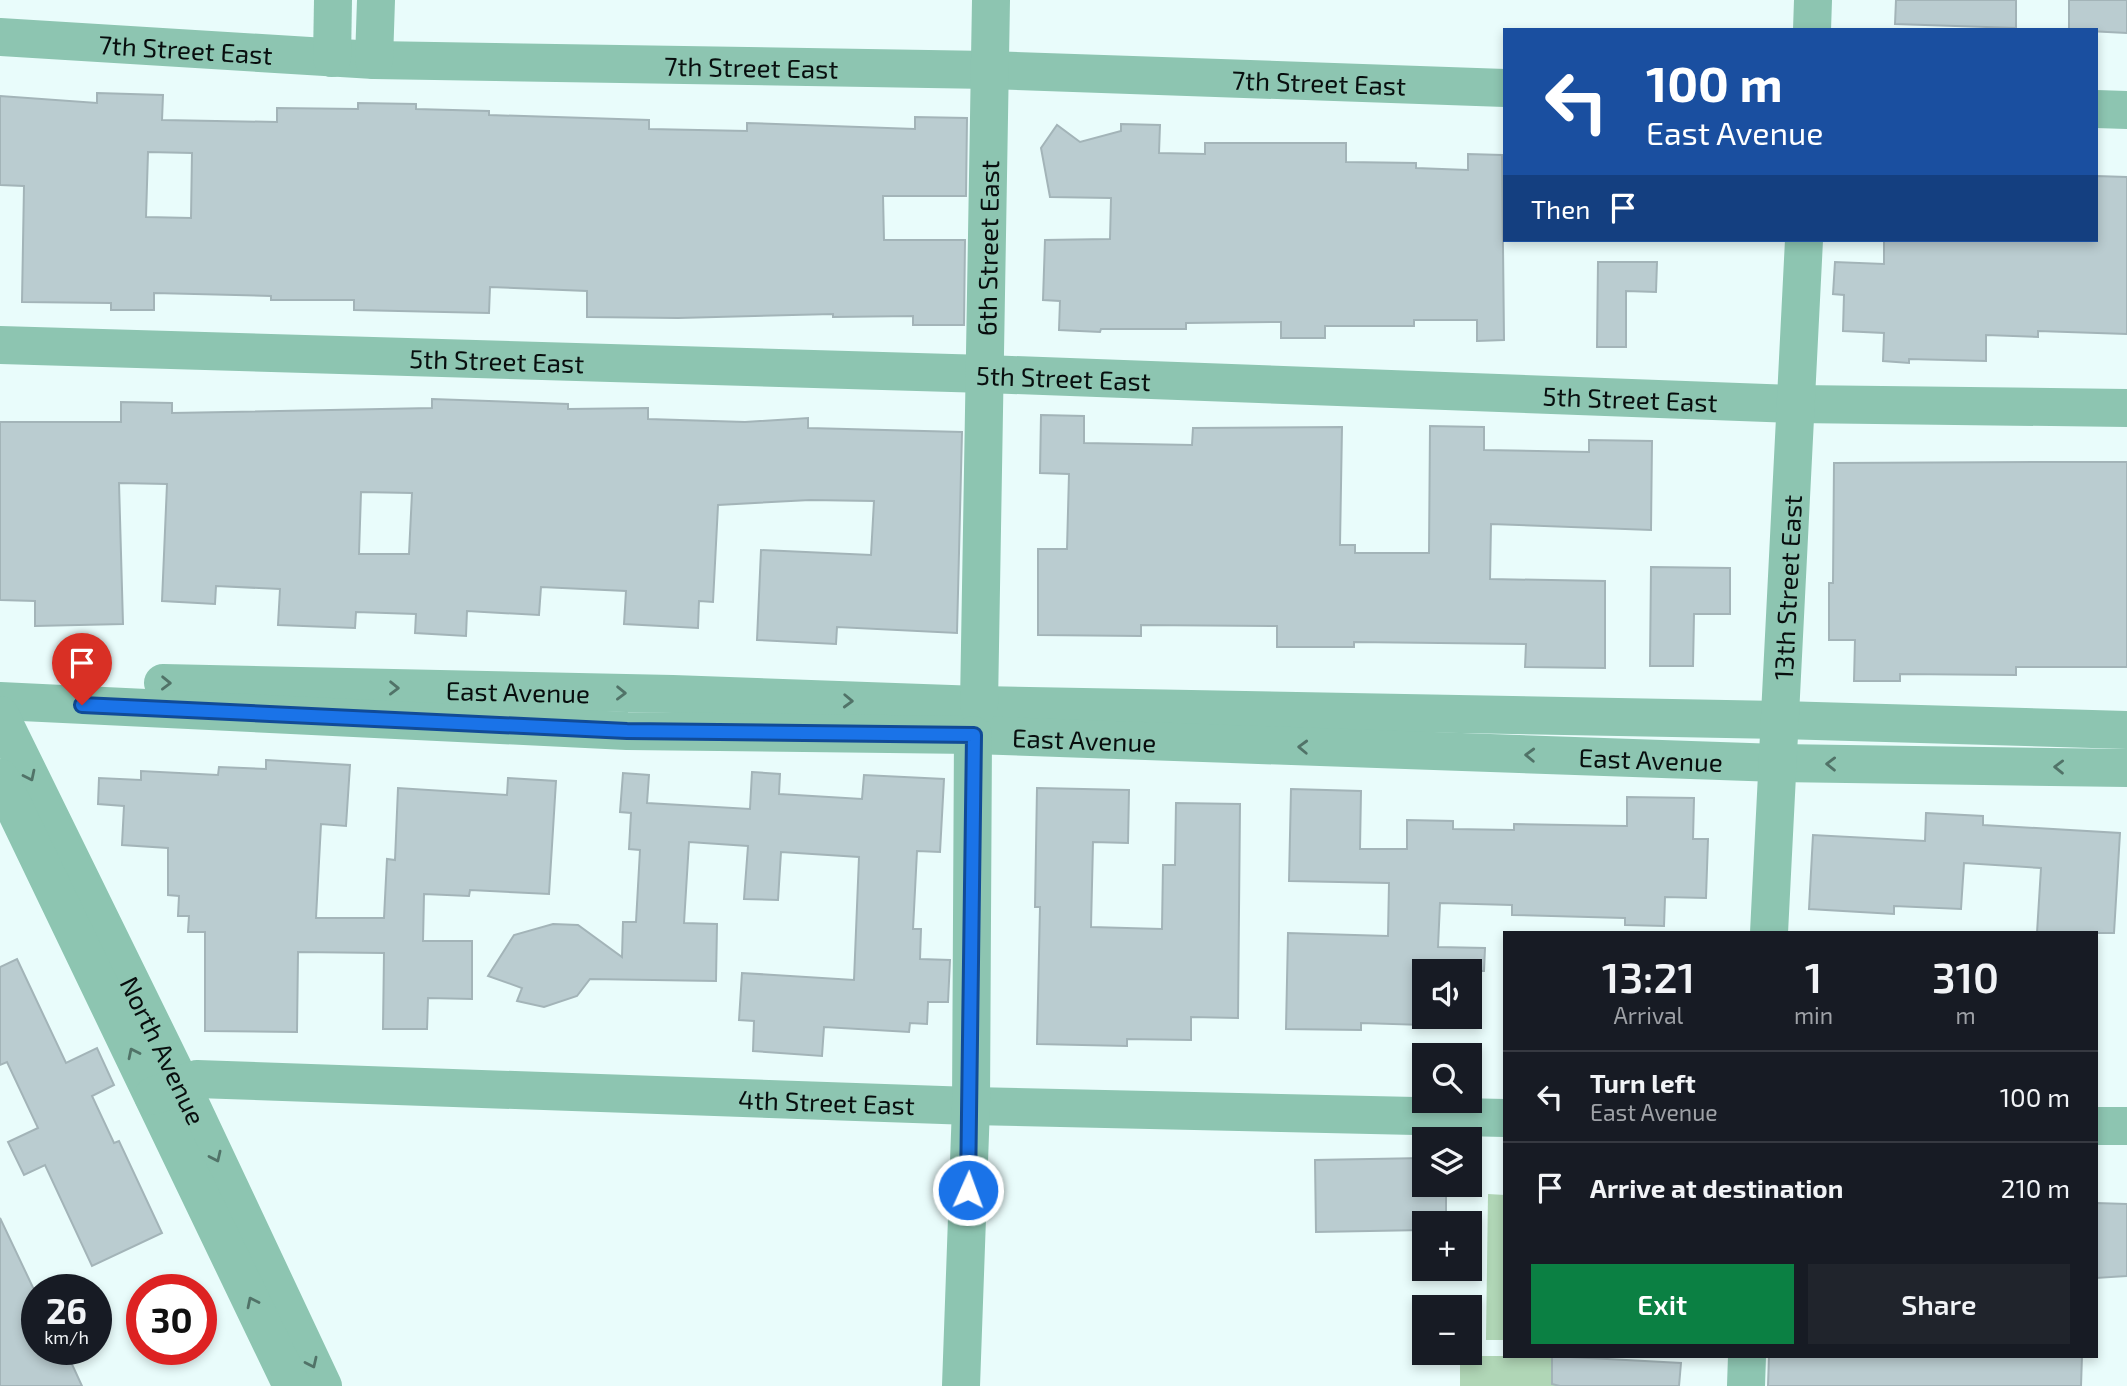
<!DOCTYPE html>
<meta charset="utf-8">
<style>
body{margin:0;font-family:"Exo 2",sans-serif;background:#20242c;color:#f1f3f6;height:100vh;display:flex;flex-direction:column;font-size:26px;white-space:nowrap}
*{box-sizing:border-box;margin:0}
p{font-size:23px;color:#9ea1a6}
.icon{flex:none;width:38px;height:38px;fill:none;stroke:currentColor;stroke-width:2;stroke-linecap:round;stroke-linejoin:round}
.map{position:relative;flex:1;overflow:hidden}
.drawer{position:absolute;left:1503px;top:931px;width:595px;height:427px;display:flex;flex-direction:column;background:#171b24;border-radius:0px;box-shadow:0 4px 10px #0003}
.drawer>*{flex:none}
.banner{position:absolute;left:1503px;top:28px;width:595px;height:214px;border-radius:0px;box-shadow:0 4px 10px #0003;background:#1a4fa0;color:#fff;overflow:hidden}
.fabs{position:absolute;left:1412px;top:959px;display:grid;gap:14px}
.fabs a{display:grid;place-items:center;width:70px;height:70px;border-radius:0px;background:#171b24;box-shadow:0 4px 10px #0003;font-size:35px}
.speed{position:absolute;left:21px;top:1274px;display:flex;gap:14px;font-size:35px;font-weight:700;text-align:center}
.speed>*{display:grid;place-content:center;width:91px;height:91px;border-radius:50%;background:#171b24;box-shadow:0 4px 10px #0003;line-height:1}
.speed small{font-size:18px;font-weight:400}
.speed .limit{border:10px solid #d22;background:#fff;color:#111}
.pin{position:absolute;display:grid;place-items:center;width:60px;height:60px;color:#fff;margin:-72px -30px;border-radius:50% 50% 50% 0;rotate:-45deg;box-shadow:0 0 7px #0007}
.pin .icon{rotate:45deg}
.me{position:absolute;width:77px;margin:-38px;rotate:2deg;stroke-linejoin:round;filter:drop-shadow(0 0 5px #0008)}
.turn{display:flex;align-items:center;gap:24px;height:147px;padding:0 28px;font-size:32px}
.turn .icon{width:91px;height:91px;stroke-width:2.5}
.turn b{display:block;font-size:49px;line-height:60px}
.then{display:flex;align-items:center;height:66px;padding:0 28px;background:#0003;gap:14px;font-size:26px}
.eta{display:flex;justify-content:space-evenly;align-items:center;height:119px;text-align:center}
.eta b{font-size:42px;font-weight:600;line-height:49px}
.cta{display:flex;gap:14px;margin-top:auto;padding:14px 28px}
.cta a{flex:1;height:80px;border-radius:0px;background:#0b8043;color:#fff;font-size:28px;font-weight:600;line-height:80px;text-align:center}
.cta a+a{background:#20242c;color:#f1f3f6}
ul{padding:0;list-style:none}
li{display:flex;align-items:center;gap:21px;height:91px;padding:0 28px;border-top:2px solid #363941}
li div{flex:1}
li b{display:block;font-size:26px}
li em{font-style:normal}
.map>svg:first-child{display:block}
.green{fill:#b0d6b6}
.building{fill:#baccd0;stroke:#a3b4b8;stroke-width:2;fill-rule:evenodd}
.lines{fill:none;stroke-linecap:round;stroke-linejoin:round}
.minor{stroke:#8dc5b1;stroke-width:38}
.oneway{stroke:#517368}
.route-casing{stroke:#114b97;stroke-width:18}
.route{stroke:#1a73e8;stroke-width:12}
.labels{text-anchor:middle;dominant-baseline:central;stroke-width:6;stroke-linejoin:round;paint-order:stroke}
.street-label{font-size:26px;fill:#080e0e;stroke:#e9fcfb}
</style>
<div class="map">
<svg width="2127" height="1386" viewBox="0 0 2127 1386">
<rect width="100%" height="100%" fill="#e9fcfb"/>
<g class="green">
<path d="M 1488,1194 L 1505,1195 L 1505,1340 L 1486,1340 Z"/>
<path d="M 1460,1356 L 1552,1356 L 1552,1384 L 1560,1386 L 1460,1386 Z"/>
</g>
<g class="building">
<path d="M 1896,0 L 2016,0 L 2016,28 L 1895,24 Z"/>
<path d="M 2069,0 L 2127,0 L 2127,33 L 2069,30 Z"/>
<path d="M 97,93 L 163,95 L 162,120 L 277,122 L 277,108 L 358,109 L 358,103 L 416,104 L 416,109 L 489,111 L 489,115 L 649,120 L 649,129 L 747,131 L 747,123 L 915,129 L 915,117 L 967,118 L 966,196 L 883,196 L 884,240 L 965,240 L 964,325 L 913,325 L 913,316 L 833,317 L 833,314 L 678,318 L 587,317 L 587,291 L 490,287 L 489,313 L 354,310 L 354,300 L 271,300 L 271,296 L 154,293 L 154,310 L 111,310 L 111,303 L 22,302 L 24,186 L 0,185 L 0,96 L 97,103 ZM 148,152 L 192,153 L 191,218 L 146,217 Z"/>
<path d="M 1121,124 L 1160,125 L 1159,153 L 1205,154 L 1205,143 L 1346,143 L 1346,162 L 1416,163 L 1416,168 L 1468,170 L 1468,154 L 1502,155 L 1504,340 L 1477,341 L 1477,320 L 1414,320 L 1414,326 L 1325,326 L 1325,338 L 1281,338 L 1281,322 L 1186,323 L 1186,329 L 1101,329 L 1100,332 L 1059,330 L 1060,301 L 1043,300 L 1045,240 L 1110,239 L 1111,198 L 1050,197 L 1041,148 L 1057,125 L 1080,142 L 1121,131 Z"/>
<path d="M 2096,176 L 2127,177 L 2127,334 L 2038,331 L 2038,337 L 1986,335 L 1986,361 L 1909,359 L 1909,363 L 1883,361 L 1884,333 L 1843,331 L 1844,295 L 1833,294 L 1835,262 L 1884,264 L 1884,240 L 2096,240 Z"/>
<path d="M 1598,262 L 1657,262 L 1656,292 L 1626,291 L 1626,347 L 1597,347 Z"/>
<path d="M 432,399 L 568,404 L 568,409 L 648,408 L 648,419 L 745,422 L 808,418 L 808,428 L 962,432 L 957,633 L 837,627 L 836,644 L 757,640 L 761,550 L 871,555 L 874,501 L 810,500 L 718,505 L 713,602 L 699,601 L 698,628 L 624,624 L 626,591 L 541,587 L 539,615 L 467,611 L 466,636 L 415,633 L 416,614 L 356,612 L 355,628 L 278,625 L 280,589 L 216,586 L 215,604 L 162,601 L 167,484 L 119,483 L 123,624 L 35,626 L 35,601 L 0,600 L 0,422 L 121,422 L 121,402 L 172,403 L 172,413 L 432,408 ZM 361,492 L 412,493 L 409,554 L 359,554 Z"/>
<path d="M 1041,415 L 1084,416 L 1084,443 L 1192,445 L 1193,428 L 1342,427 L 1340,545 L 1355,545 L 1355,553 L 1429,553 L 1430,426 L 1484,427 L 1484,450 L 1589,452 L 1589,440 L 1652,441 L 1651,530 L 1491,524 L 1490,579 L 1605,581 L 1605,668 L 1525,667 L 1526,644 L 1354,642 L 1354,647 L 1277,647 L 1277,626 L 1141,625 L 1141,636 L 1038,635 L 1038,549 L 1067,549 L 1069,474 L 1040,473 Z"/>
<path d="M 2060,462 L 2127,462 L 2127,667 L 2016,667 L 2016,675 L 1900,674 L 1900,681 L 1854,681 L 1855,640 L 1829,640 L 1829,583 L 1833,583 L 1834,463 Z"/>
<path d="M 1651,567 L 1730,568 L 1730,614 L 1694,614 L 1693,666 L 1650,666 Z"/>
<path d="M 266,760 L 350,765 L 346,826 L 321,824 L 316,918 L 384,918 L 387,859 L 395,860 L 398,788 L 507,795 L 508,778 L 556,781 L 549,894 L 470,890 L 469,896 L 424,894 L 423,941 L 472,941 L 472,999 L 428,998 L 427,1029 L 383,1029 L 384,953 L 298,952 L 297,1032 L 205,1031 L 205,932 L 188,932 L 189,916 L 178,916 L 179,896 L 168,895 L 168,848 L 122,845 L 124,806 L 98,804 L 99,778 L 141,780 L 141,771 L 218,775 L 219,767 L 266,769 Z"/>
<path d="M 752,772 L 780,774 L 779,794 L 862,799 L 864,775 L 944,779 L 940,852 L 917,851 L 913,929 L 921,929 L 920,959 L 950,960 L 948,1002 L 928,1002 L 927,1024 L 910,1023 L 909,1032 L 824,1027 L 822,1056 L 753,1051 L 754,1021 L 739,1020 L 742,973 L 854,980 L 859,857 L 781,852 L 778,900 L 744,899 L 748,846 L 689,842 L 684,923 L 717,924 L 716,981 L 590,979 L 577,996 L 544,1007 L 517,1001 L 522,988 L 488,976 L 514,935 L 553,924 L 578,925 L 622,957 L 623,922 L 636,922 L 640,850 L 629,849 L 631,813 L 620,812 L 623,773 L 649,775 L 647,803 L 750,809 Z"/>
<path d="M 1037,788 L 1129,790 L 1128,843 L 1093,842 L 1091,927 L 1162,929 L 1163,865 L 1175,865 L 1176,803 L 1240,804 L 1238,1018 L 1191,1017 L 1191,1040 L 1127,1039 L 1127,1046 L 1037,1044 L 1040,907 L 1035,907 Z"/>
<path d="M 1291,789 L 1361,791 L 1360,849 L 1407,849 L 1407,820 L 1453,821 L 1453,829 L 1514,830 L 1514,824 L 1627,826 L 1627,797 L 1694,798 L 1693,839 L 1708,839 L 1706,898 L 1665,897 L 1664,926 L 1625,925 L 1625,918 L 1512,915 L 1512,905 L 1440,903 L 1438,947 L 1485,948 L 1484,971 L 1424,971 L 1424,1025 L 1361,1023 L 1361,1030 L 1286,1029 L 1288,933 L 1388,936 L 1389,883 L 1289,881 Z"/>
<path d="M 1926,813 L 1983,816 L 1983,825 L 2120,833 L 2114,933 L 2037,933 L 2041,868 L 1964,863 L 1961,909 L 1894,906 L 1894,914 L 1809,909 L 1813,835 L 1925,841 Z"/>
<path d="M 17,959 L 66,1063 L 97,1048 L 114,1085 L 92,1096 L 114,1143 L 119,1141 L 162,1233 L 92,1266 L 45,1165 L 24,1175 L 8,1142 L 38,1128 L 7,1062 L 0,1065 L 0,967 Z"/>
<path d="M 1424,1158 L 1424,1185 L 1446,1185 L 1446,1223 L 1424,1223 L 1424,1230 L 1316,1232 L 1315,1160 Z"/>
<path d="M 2096,1203 L 2127,1204 L 2127,1276 L 2096,1278 Z"/>
<path d="M 0,1218 L 37,1296 L 37,1349 L 65,1349 L 82,1386 L 0,1386 Z"/>
<path d="M 1552,1356 L 1681,1363 L 1679,1386 L 1560,1386 L 1552,1384 Z"/>
<path d="M 1769,1356 L 2082,1356 L 2081,1386 L 1768,1386 Z"/>
</g>
<g class="lines">
<g class="minor">
<path d="M 1812,30 L 1813,0"/>
<path id="s1" d="M 0,37 L 374,60 L 989,70 L 1505,88"/>
<path d="M 332,58 L 333,0"/>
<path d="M 374,60 L 376,0"/>
<path d="M 2096,109 L 2127,110"/>
<path id="s2" d="M 0,345 L 986,374 L 1796,404 L 2127,408"/>
<path id="s3" d="M 163,683 L 673,694 L 979,705 L 1781,720 L 2127,730"/>
<path id="s4" d="M 0,701 L 627,731 L 973,735 L 1778,763 L 2127,768"/>
<path id="s5" d="M 979,705 L 991,0"/>
<path id="s6" d="M 0,715 L 181,1084 L 323,1386"/>
<path d="M 0,778 L 292,1386"/>
<path id="s7" d="M 1769,933 L 1804,240"/>
<path id="s8" d="M 153,1096 L 197,1079 L 971,1106 L 1505,1118"/>
<path d="M 2096,1126 L 2127,1126"/>
<path d="M 961,1386 L 971,1106 L 973,735"/>
<path d="M 1746,1386 L 1747,1356"/>
</g>
</g>
<defs><path id="oneway-chevron" d="M-2-3.5L2.5 0L-2 3.5" fill="none" stroke-width="1.6" stroke-linecap="round" stroke-linejoin="round" transform="scale(1.75)"/></defs>
<g class="oneway">
<use href="#oneway-chevron" transform="translate(166 683) rotate(1)"/>
<use href="#oneway-chevron" transform="translate(394 688) rotate(1)"/>
<use href="#oneway-chevron" transform="translate(621 693) rotate(1)"/>
<use href="#oneway-chevron" transform="translate(848 701) rotate(2)"/>
<use href="#oneway-chevron" transform="translate(1303 747) rotate(-178)"/>
<use href="#oneway-chevron" transform="translate(1530 755) rotate(-178)"/>
<use href="#oneway-chevron" transform="translate(1831 764) rotate(-179)"/>
<use href="#oneway-chevron" transform="translate(2059 767) rotate(-179)"/>
<use href="#oneway-chevron" transform="translate(30 776) rotate(64)"/>
<use href="#oneway-chevron" transform="translate(133 1053) rotate(-116)"/>
<use href="#oneway-chevron" transform="translate(216 1157) rotate(65)"/>
<use href="#oneway-chevron" transform="translate(252 1302) rotate(-116)"/>
<use href="#oneway-chevron" transform="translate(312 1363) rotate(65)"/>
</g>
<g class="lines">
<g class="route-casing">
<path id="route" d="M 82,705 L 627,731 L 974,735 L 968,1190"/>
</g>
<use href="#route" class="route"/>
</g>
<g class="labels">
<g class="street-label">
<text stroke="none"><textPath href="#s1" startOffset="186">7th Street East</textPath></text>
<text stroke="none"><textPath href="#s1" startOffset="752">7th Street East</textPath></text>
<text stroke="none"><textPath href="#s1" startOffset="1320">7th Street East</textPath></text>
<text stroke="none"><textPath href="#s5" startOffset="457">6th Street East</textPath></text>
<text stroke="none"><textPath href="#s2" startOffset="497">5th Street East</textPath></text>
<text stroke="none"><textPath href="#s2" startOffset="1064">5th Street East</textPath></text>
<text stroke="none"><textPath href="#s2" startOffset="1631">5th Street East</textPath></text>
<text stroke="none"><textPath href="#s7" startOffset="346">13th Street East</textPath></text>
<text stroke="none"><textPath href="#s3" startOffset="355">East Avenue</textPath></text>
<text stroke="none"><textPath href="#s4" startOffset="1085">East Avenue</textPath></text>
<text stroke="none"><textPath href="#s4" startOffset="1652">East Avenue</textPath></text>
<text stroke="none"><textPath href="#s6" startOffset="373">North Avenue</textPath></text>
<text stroke="none"><textPath href="#s8" startOffset="677">4th Street East</textPath></text>
</g>
</g>
</svg>
<div class="fabs">
<a><svg class="icon" aria-label="sound" viewBox="0 0 24 24"><path d="M4 9h4l5-4v14l-5-4H4zM17 9q2 3 0 6"/></svg></a>
<a><svg class="icon" aria-label="search" viewBox="0 0 24 24"><circle cx="10" cy="10" r="6"/><path d="M15 15l6 6"/></svg></a>
<a><svg class="icon" aria-label="layers" viewBox="0 0 24 24"><path d="M12 4l9 5-9 5-9-5zM3 14l9 5 9-5"/></svg></a>
<a>+</a>
<a>−</a>
</div>
<div class="speed"><div>26<small>km/h</small></div><div class="limit">30</div></div>
<div class="pin" style="left:82px;top:705px;background:#d93025"><svg class="icon" aria-label="arrive" viewBox="0 0 24 24"><path d="M6 21V4h12l-3 4 3 4H6"/></svg></div>
<svg class="me" style="left:968px;top:1190px" viewBox="-20 -20 40 40"><circle r="17" fill="#1a73e8" stroke="#fff" stroke-width="3"/><path d="M0-11L8 9 0 5-8 9z" fill="#fff"/></svg>
<div class="banner">
<div class="turn"><svg class="icon" aria-label="left" viewBox="0 0 24 24"><path d="M17 20v-9H6M10 6l-5 5 5 5"/></svg><div><b>100 m</b>East Avenue</div></div>
<div class="then">Then<svg class="icon" aria-label="arrive" viewBox="0 0 24 24"><path d="M6 21V4h12l-3 4 3 4H6"/></svg></div>
</div>
<section class="drawer">
<div class="eta">
<div><b>13:21</b><p>Arrival</p></div>
<div><b>1</b><p>min</p></div>
<div><b>310</b><p>m</p></div>
</div>
<ul>
<li><svg class="icon" aria-label="left" viewBox="0 0 24 24"><path d="M17 20v-9H6M10 6l-5 5 5 5"/></svg><div><b>Turn left</b><p>East Avenue</p></div><em>100 m</em></li>
<li><svg class="icon" aria-label="arrive" viewBox="0 0 24 24"><path d="M6 21V4h12l-3 4 3 4H6"/></svg><div><b>Arrive at destination</b></div><em>210 m</em></li>
</ul>
<div class="cta"><a>Exit</a><a>Share</a></div>
</section>
</div>
